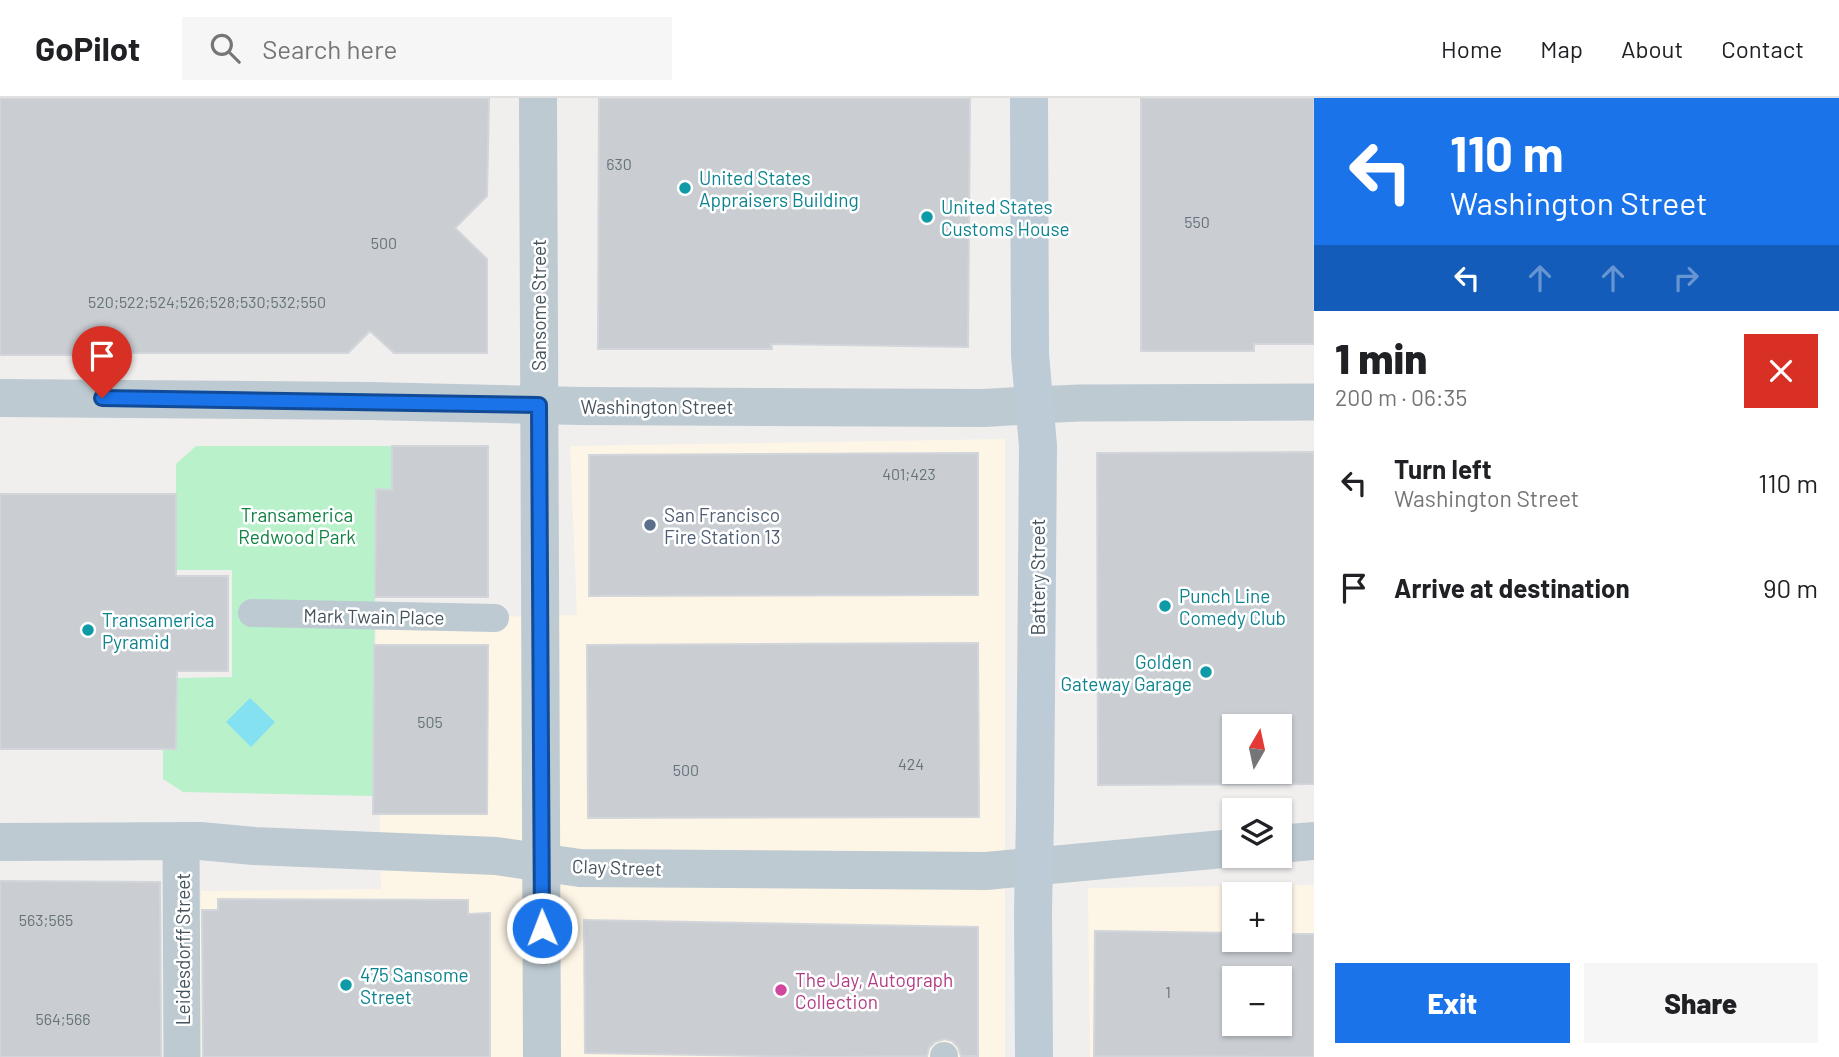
<!DOCTYPE html>
<meta charset="utf-8">
<style>
body{margin:0;font-family:Barlow,sans-serif;background:#f6f6f6;color:#202124;height:100vh;display:flex;flex-direction:column;font-size:26px;white-space:nowrap}
*{box-sizing:border-box;margin:0}
p{font-size:23px;color:#757577}
.icon{flex:none;width:38px;height:38px;fill:none;stroke:currentColor;stroke-width:2;stroke-linecap:round;stroke-linejoin:round}
.map{position:relative;flex:1;overflow:hidden}
.sheet{display:flex;flex-direction:column;background:#fff;width:525px}
.sheet>*{flex:none}
.banner{background:#1a73e8;color:#fff;overflow:hidden}
.needle{width:46px;rotate:9deg}
.fabs{position:absolute;left:1222px;top:616px;display:grid;gap:14px}
.fabs a{display:grid;place-items:center;width:70px;height:70px;border-radius:0px;background:#fff;box-shadow:0 2px 5px #0004;font-size:35px}
.pin{position:absolute;display:grid;place-items:center;width:60px;height:60px;color:#fff;margin:-72px -30px;border-radius:50% 50% 50% 0;rotate:-45deg;box-shadow:0 0 7px #0007}
.pin .icon{rotate:45deg}
.me{position:absolute;width:77px;margin:-38px;rotate:359deg;stroke-linejoin:round;filter:drop-shadow(0 0 5px #0008)}
.turn{display:flex;align-items:center;gap:24px;height:147px;padding:0 21px;font-size:32px}
.turn .icon{width:91px;height:91px;stroke-width:2.5}
.turn b{display:block;font-size:49px;line-height:60px}
.lanes{display:flex;align-items:center;height:66px;padding:0 21px;background:#0003;justify-content:center;gap:35px;direction:ltr}
.lanes .off{opacity:.35}
.round{display:grid;place-items:center;flex:none;width:74px;height:74px;border-radius:0px;background:#f6f6f6}
.summary{display:flex;align-items:center;justify-content:space-between;height:119px;padding:0 21px}
h1{font-size:42px;font-weight:800;line-height:52px}
.primary-button{display:flex;gap:14px;margin-top:auto;padding:14px 21px}
.primary-button a{flex:1;height:80px;border-radius:0px;background:#1a73e8;color:#fff;font-size:28px;font-weight:800;line-height:80px;text-align:center}
.primary-button a+a{background:#f6f6f6;color:#202124}
ul{padding:0;list-style:none}
li{display:flex;align-items:center;gap:21px;height:105px;padding:0 21px}
li div{flex:1}
li b{display:block;font-size:26px}
li em{font-style:normal}
header{display:flex;align-items:center;gap:42px;box-sizing:border-box;height:98px;padding:0 35px;background:#fff;border-bottom:2px solid #e0e0e0}
header strong{font-size:33px}
nav{display:flex;gap:38px;margin-inline-start:auto;font-size:24px}
.search{width:490px;height:63px;background:#f6f6f6;display:flex;align-items:center;gap:18px;box-sizing:border-box;padding:0 24px;border-radius:0px;color:#757577;font-size:26px}
main{display:flex;flex:1;min-height:0}
.map>svg:first-child{display:block}
.commercial{fill:#fdf5e6;fill-rule:evenodd}
.green{fill:#b9f1cb}
.water{fill:#84e1f1}
.building{fill:#caced3;stroke:#d2d5da;stroke-width:2;fill-rule:evenodd}
.lines{fill:none;stroke-linecap:round;stroke-linejoin:round}
.pedestrian{stroke:#bdcad1;stroke-width:28}
.minor{stroke:#bdcad1;stroke-width:37}
.tertiary{stroke:#bdcad1;stroke-width:38}
.secondary{stroke:#bdcbd6;stroke-width:38}
.route-casing{stroke:#114b97;stroke-width:18}
.route{stroke:#1a73e8;stroke-width:12}
.culture-dot{fill:#0f9aa8;stroke:#fff;stroke-width:2.5}
.service-dot{fill:#5c6f8a;stroke:#fff;stroke-width:2.5}
.hotel-dot{fill:#d1479c;stroke:#fff;stroke-width:2.5}
.labels{text-anchor:middle;dominant-baseline:central;stroke-width:5;stroke-linejoin:round;paint-order:stroke}
.number-label{font-size:16px;fill:#66727a}
.culture-label{font-size:19px;fill:#0d838f;stroke:#fff;text-anchor:start}
.street-label{font-size:19px;fill:#45535d;stroke:#fff}
.park-label{font-size:19px;fill:#118243;stroke:#fff}
.service-label{font-size:19px;fill:#4e5e75;stroke:#fff;text-anchor:start}
.hotel-label{font-size:19px;fill:#b23c85;stroke:#fff;text-anchor:start}
</style>
<header>
<strong>GoPilot</strong>
<div class="search"><svg class="icon" aria-label="search" viewBox="0 0 24 24"><circle cx="10" cy="10" r="6"/><path d="M15 15l6 6"/></svg>Search here</div>
<nav><a>Home</a><a>Map</a><a>About</a><a>Contact</a></nav>
</header>
<main>
<div class="map">
<svg width="1314" height="959" viewBox="0 0 1314 959">
<rect width="100%" height="100%" fill="#f1eeee"/>
<g class="commercial">
<path d="M 1005,341 L 1005,959 L 197,959 L 201,793 L 381,791 L 376,522 L 577,517 L 570,348 Z"/>
<path d="M 1314,787 L 1314,959 L 1090,959 L 1088,790 ZM 1234,796 L 1279,796 L 1279,842 L 1234,842 ZM 1234,880 L 1279,880 L 1279,926 L 1234,926 Z"/>
</g>
<path class="green" d="M 196,348 L 392,348 L 392,392 L 376,392 L 373,698 L 183,694 L 163,681 L 163,651 L 176,651 L 176,580 L 232,579 L 232,472 L 176,472 L 176,366 Z"/>
<path class="water" d="M 250,600 L 275,624 L 251,649 L 226,624 Z"/>
<g class="building">
<path d="M 0,0 L 489,0 L 487,98 L 455,130 L 487,161 L 487,255 L 394,255 L 370,233 L 348,255 L 82,255 L 81,257 L 0,257 Z"/>
<path d="M 599,0 L 970,0 L 968,249 L 771,246 L 772,251 L 598,251 Z"/>
<path d="M 1141,0 L 1314,0 L 1314,246 L 1254,246 L 1254,253 L 1141,253 Z"/>
<path d="M 392,348 L 488,348 L 488,499 L 375,499 L 376,391 L 392,392 Z"/>
<path d="M 1314,354 L 1314,686 L 1098,687 L 1097,355 ZM 1234,628 L 1279,628 L 1279,674 L 1234,674 Z"/>
<path d="M 978,355 L 978,497 L 589,498 L 589,357 Z"/>
<path d="M 0,396 L 176,396 L 176,478 L 228,478 L 228,573 L 177,573 L 176,651 L 0,651 Z"/>
<path d="M 978,545 L 979,719 L 588,720 L 587,547 Z"/>
<path d="M 374,547 L 488,547 L 487,716 L 373,716 Z"/>
<path d="M 0,783 L 160,784 L 161,959 L 0,959 Z"/>
<path d="M 218,801 L 468,802 L 468,816 L 490,815 L 490,959 L 203,959 L 202,812 L 218,812 Z"/>
<path d="M 584,822 L 978,829 L 978,958 L 961,958 L 958,949 L 952,943 L 945,941 L 935,944 L 929,950 L 927,958 L 823,959 L 585,955 Z"/>
<path d="M 1095,833 L 1234,835 L 1234,842 L 1279,842 L 1279,836 L 1314,836 L 1314,959 L 1094,958 ZM 1234,880 L 1279,880 L 1279,926 L 1234,926 Z"/>
</g>
<g class="lines">
<g class="pedestrian">
<path d="M 252,515 L 495,520"/>
<path d="M 944,958 L 944,959"/>
</g>
<g class="minor">
<path d="M 1034,307 L 1079,305 L 1314,304"/>
<path d="M 181,743 L 182,959"/>
</g>
<g class="tertiary">
<path d="M 538,0 L 542,959"/>
<path d="M 0,300 L 370,303 L 581,308 L 984,310 L 1034,307"/>
<path d="M 0,744 L 200,743 L 254,748 L 496,758 L 580,770 L 986,773 L 1234,750"/>
<path d="M 1279,746 L 1314,743"/>
</g>
<path class="secondary" d="M 1029,0 L 1030,257 L 1038,348 L 1035,720 L 1033,813 L 1034,959"/>
</g>
<g class="lines">
<g class="route-casing">
<path id="route" d="M 102,300 L 539,307 L 542,830"/>
</g>
<use href="#route" class="route"/>
</g>
<g class="culture-dot">
<circle cx="685" cy="90" r="7"/>
<circle cx="927" cy="119" r="7"/>
<circle cx="1165" cy="508" r="7"/>
<circle cx="88" cy="532" r="7"/>
<circle cx="1206" cy="574" r="7"/>
<circle cx="346" cy="887" r="7"/>
</g>
<circle class="service-dot" cx="650" cy="427" r="7"/>
<circle class="hotel-dot" cx="781" cy="892" r="7"/>
<g class="labels">
<g class="number-label">
<text x="619" y="65">630</text>
<text x="1197" y="123">550</text>
<text x="384" y="144">500</text>
<text x="207" y="203">520;522;524;526;528;530;532;550</text>
<text x="909" y="375">401;423</text>
<text x="430" y="623">505</text>
<text x="911" y="665">424</text>
<text x="686" y="671">500</text>
<text x="46" y="821">563;565</text>
<text x="1168" y="893">1</text>
<text x="63" y="920">564;566</text>
</g>
<g class="culture-label">
<text x="699" y="79">United States<tspan x="699" dy="22">Appraisers Building</tspan></text>
<text x="941" y="108">United States<tspan x="941" dy="22">Customs House</tspan></text>
<text x="1179" y="497">Punch Line<tspan x="1179" dy="22">Comedy Club</tspan></text>
<text x="102" y="521">Transamerica<tspan x="102" dy="22">Pyramid</tspan></text>
<text x="1192" y="563" text-anchor="end">Golden<tspan x="1192" dy="22">Gateway Garage</tspan></text>
<text x="360" y="876">475 Sansome<tspan x="360" dy="22">Street</tspan></text>
</g>
<g class="street-label">
<text transform="translate(538 207) rotate(-90)">Sansome Street</text>
<text x="657" y="308">Washington Street</text>
<text transform="translate(1037 479) rotate(-90)">Battery Street</text>
<text transform="translate(374 518) rotate(1)">Mark Twain Place</text>
<text transform="translate(617 769) rotate(2)">Clay Street</text>
<text transform="translate(182 851) rotate(-90)">Leidesdorff Street</text>
</g>
<g class="park-label">
<text x="297" y="416">Transamerica<tspan x="297" dy="22">Redwood Park</tspan></text>
</g>
<g class="service-label">
<text x="664" y="416">San Francisco<tspan x="664" dy="22">Fire Station 13</tspan></text>
</g>
<g class="hotel-label">
<text x="795" y="881">The Jay, Autograph<tspan x="795" dy="22">Collection</tspan></text>
</g>
</g>
</svg>
<div class="fabs">
<a><svg class="needle" viewBox="-14 -14 28 28"><path d="M0-13l5 13h-10z" fill="#e53935"/><path d="M0 13l5-13h-10z" fill="#757577"/></svg></a>
<a><svg class="icon" aria-label="layers" viewBox="0 0 24 24"><path d="M12 4l9 5-9 5-9-5zM3 14l9 5 9-5"/></svg></a>
<a>+</a>
<a>−</a>
</div>
<div class="pin" style="left:102px;top:300px;background:#d93025"><svg class="icon" aria-label="arrive" viewBox="0 0 24 24"><path d="M6 21V4h12l-3 4 3 4H6"/></svg></div>
<svg class="me" style="left:542px;top:830px" viewBox="-20 -20 40 40"><circle r="17" fill="#1a73e8" stroke="#fff" stroke-width="3"/><path d="M0-11L8 9 0 5-8 9z" fill="#fff"/></svg>
</div>
<section class="sheet">
<div class="banner">
<div class="turn"><svg class="icon" aria-label="left" viewBox="0 0 24 24"><path d="M17 20v-9H6M10 6l-5 5 5 5"/></svg><div><b>110 m</b>Washington Street</div></div>
<div class="lanes"><svg class="icon" aria-label="left" viewBox="0 0 24 24"><path d="M17 20v-9H6M10 6l-5 5 5 5"/></svg><svg class="icon off" aria-label="ahead" viewBox="0 0 24 24"><path d="M12 20V5M6 11l6-6 6 6"/></svg><svg class="icon off" aria-label="ahead" viewBox="0 0 24 24"><path d="M12 20V5M6 11l6-6 6 6"/></svg><svg class="icon off" aria-label="right" viewBox="0 0 24 24"><path d="M7 20v-9h11M14 6l5 5-5 5"/></svg></div>
</div>
<div class="summary"><div><h1>1 min</h1><p>200 m · 06:35</p></div><a class="round" style="background:#d93025;color:#fff"><svg class="icon" aria-label="close" viewBox="0 0 24 24"><path d="M6 6l12 12M18 6L6 18"/></svg></a></div>
<ul>
<li><svg class="icon" aria-label="left" viewBox="0 0 24 24"><path d="M17 20v-9H6M10 6l-5 5 5 5"/></svg><div><b>Turn left</b><p>Washington Street</p></div><em>110 m</em></li>
<li><svg class="icon" aria-label="arrive" viewBox="0 0 24 24"><path d="M6 21V4h12l-3 4 3 4H6"/></svg><div><b>Arrive at destination</b></div><em>90 m</em></li>
</ul>
<div class="primary-button"><a>Exit</a><a>Share</a></div>
</section>
</main>
